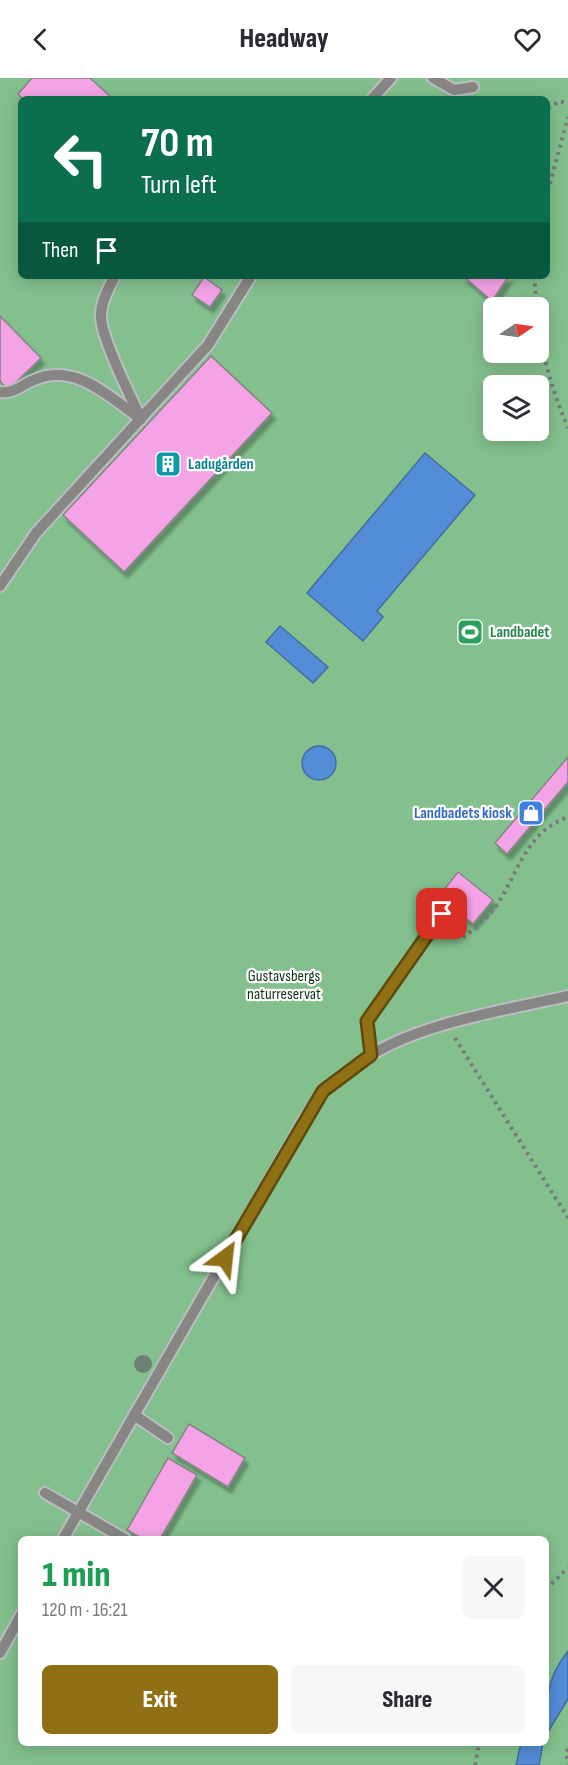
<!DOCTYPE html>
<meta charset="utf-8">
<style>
body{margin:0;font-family:"Sofia Sans Condensed",sans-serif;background:#f7f7f7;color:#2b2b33;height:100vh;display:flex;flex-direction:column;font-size:22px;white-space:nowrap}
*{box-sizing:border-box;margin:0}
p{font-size:20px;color:#7c7c81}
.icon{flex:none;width:33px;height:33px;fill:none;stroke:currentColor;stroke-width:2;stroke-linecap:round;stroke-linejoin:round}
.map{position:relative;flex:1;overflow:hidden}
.side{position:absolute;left:18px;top:1458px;width:531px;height:210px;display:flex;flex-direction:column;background:#fff;border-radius:9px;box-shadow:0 3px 15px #0003}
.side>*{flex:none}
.top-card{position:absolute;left:18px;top:18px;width:532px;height:183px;border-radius:9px;box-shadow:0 3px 15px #0003;background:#0b6e4f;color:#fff;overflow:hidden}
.needle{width:39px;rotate:77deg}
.fabs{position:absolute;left:483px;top:219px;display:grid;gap:12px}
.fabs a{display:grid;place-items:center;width:66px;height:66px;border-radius:9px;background:#fff;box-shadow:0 3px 15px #0003;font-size:30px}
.pin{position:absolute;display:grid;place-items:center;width:51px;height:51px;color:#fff;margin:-26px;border-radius:12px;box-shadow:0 3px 9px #0006}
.me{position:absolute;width:66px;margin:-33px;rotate:30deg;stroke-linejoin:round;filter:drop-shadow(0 0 4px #0008)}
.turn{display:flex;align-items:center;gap:21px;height:126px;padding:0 24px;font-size:27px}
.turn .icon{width:78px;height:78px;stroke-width:2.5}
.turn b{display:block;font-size:42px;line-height:51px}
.then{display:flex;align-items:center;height:57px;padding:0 24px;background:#0003;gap:12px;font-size:22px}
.round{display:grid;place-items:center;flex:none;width:63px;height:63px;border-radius:9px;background:#f7f7f7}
.summary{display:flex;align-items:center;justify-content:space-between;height:102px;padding:0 24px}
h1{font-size:36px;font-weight:800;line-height:45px;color:#1e9e55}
.cta{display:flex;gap:12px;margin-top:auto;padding:12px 24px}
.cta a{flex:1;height:69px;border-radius:9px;background:#907015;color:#fff;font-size:24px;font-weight:800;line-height:69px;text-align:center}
.cta a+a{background:#f7f7f7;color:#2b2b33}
header{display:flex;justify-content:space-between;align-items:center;height:78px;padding:0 24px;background:#fff;font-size:27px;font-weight:800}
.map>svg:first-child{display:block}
.green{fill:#83c08d;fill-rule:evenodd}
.water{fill:#538cd7;stroke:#446ca1;stroke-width:1.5}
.building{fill:#f5a3e7;stroke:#868386;stroke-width:1.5;filter:url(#shadow)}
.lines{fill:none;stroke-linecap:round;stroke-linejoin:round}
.lane-casing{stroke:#bbbec1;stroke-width:14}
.path{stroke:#787a7c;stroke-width:4;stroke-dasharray:3 4.5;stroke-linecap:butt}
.lane{stroke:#878685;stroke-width:10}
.tree{fill:#6c8174}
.route-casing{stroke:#5e490e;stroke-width:15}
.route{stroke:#907015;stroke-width:10}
.labels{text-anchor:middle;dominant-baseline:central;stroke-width:4.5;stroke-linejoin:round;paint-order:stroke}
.culture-label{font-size:16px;font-weight:bold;fill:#0d838f;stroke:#fff;text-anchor:start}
.leisure-label{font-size:16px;font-weight:bold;fill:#27864d;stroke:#fff;text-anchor:start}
.shop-label{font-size:16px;font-weight:bold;fill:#366cbe;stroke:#fff;text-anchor:end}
.park-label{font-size:16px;fill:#103419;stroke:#fff}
</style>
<header><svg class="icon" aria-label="back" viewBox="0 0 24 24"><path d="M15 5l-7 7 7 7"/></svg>Headway<svg class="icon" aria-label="heart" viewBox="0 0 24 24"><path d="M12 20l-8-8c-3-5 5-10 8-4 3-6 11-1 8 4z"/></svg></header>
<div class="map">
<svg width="568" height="1687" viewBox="0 0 568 1687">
<defs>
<filter id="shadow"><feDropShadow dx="3.5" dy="6" stdDeviation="1.5" flood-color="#0004"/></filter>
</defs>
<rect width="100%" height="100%" fill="#dce0e3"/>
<path class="green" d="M 0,0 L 568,0 L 568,1687 L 0,1687 ZM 21,21 L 548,21 L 548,198 L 21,198 ZM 494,230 L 538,230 L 538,274 L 494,274 ZM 494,308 L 538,308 L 538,352 L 494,352 ZM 21,1461 L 546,1461 L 546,1665 L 21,1665 Z"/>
<g class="water">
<path d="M 425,375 L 475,417 L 377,533 L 383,539 L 363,563 L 307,515 Z"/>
<path d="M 280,548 L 328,589 L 313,605 L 266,564 Z"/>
<circle cx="319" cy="685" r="17"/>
<path d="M 568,1573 L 568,1621 L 546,1657 C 546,1623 546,1600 568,1573 Z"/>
<path d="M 521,1665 L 543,1665 L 539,1687 L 516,1687 Z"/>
</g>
<g class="building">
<path d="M 32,0 L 90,0 L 113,21 L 23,21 L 18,16 Z"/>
<path d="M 463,198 L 497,200 L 509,198 L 492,223 Z"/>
<path d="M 204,199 L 222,212 L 210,229 L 192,217 Z"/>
<path d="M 0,238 L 41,280 L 8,312 L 0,303 Z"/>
<path d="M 211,278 L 272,335 L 125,493 L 123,493 L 63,437 Z"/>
<path d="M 568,679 L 568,704 L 507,776 L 495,765 Z"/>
<path d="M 458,794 L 493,822 L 473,846 L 439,818 Z"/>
<path d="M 189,1346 L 245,1380 L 228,1409 L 172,1375 Z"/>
<path d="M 168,1380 L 197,1397 L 160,1461 L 143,1461 L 127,1452 Z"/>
</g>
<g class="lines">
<g class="lane-casing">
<g id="lane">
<path d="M 433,0 L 454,12 L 473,9"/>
<path d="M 372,21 L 391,0"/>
<path d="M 115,198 C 109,209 101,224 101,237 C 100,258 131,319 141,341"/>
<path d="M 0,314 C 14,316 21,307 34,302 C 76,284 109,319 141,341"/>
<path d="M 0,508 L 36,455 L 208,267 L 251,198"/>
<path d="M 371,977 C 425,944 506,932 568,918"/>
<path d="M 134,1337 L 168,1360"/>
<path d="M 45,1415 L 125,1461"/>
<path d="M 63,1461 L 304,1042 L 323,1013 L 371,977 L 367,943 L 442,836"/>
<path d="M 0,1575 L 21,1537"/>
</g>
</g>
<g class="path">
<path d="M 548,30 L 560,23 L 568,26"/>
<path d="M 548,113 L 568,39"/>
<path d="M 534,198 L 537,230"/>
<path d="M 538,240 C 542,278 553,315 568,350"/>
<path d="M 449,855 L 462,860 C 476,850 489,839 499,824 C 519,791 528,753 568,739"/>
<path d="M 455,960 L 568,1140"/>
<path d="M 546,1511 L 568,1490"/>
<path d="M 568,1671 L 566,1674 L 568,1686"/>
<path d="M 475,1687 L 479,1665"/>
</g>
<use href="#lane" class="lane"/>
</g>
<circle class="tree" cx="143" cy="1286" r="9"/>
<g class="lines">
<g class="route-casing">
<path id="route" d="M 225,1180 L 323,1013 L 371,977 L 367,943 L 442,836"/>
</g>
<use href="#route" class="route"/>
</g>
<defs>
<g id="building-square" transform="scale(1.35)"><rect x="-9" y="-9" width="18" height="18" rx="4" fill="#0f9aa8" stroke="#fff"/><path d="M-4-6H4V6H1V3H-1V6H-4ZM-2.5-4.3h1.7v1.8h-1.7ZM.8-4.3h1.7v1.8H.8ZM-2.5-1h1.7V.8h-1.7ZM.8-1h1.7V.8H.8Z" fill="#fff"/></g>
<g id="stadium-square" transform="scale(1.35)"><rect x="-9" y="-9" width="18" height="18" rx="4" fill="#2e9e5b" stroke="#fff"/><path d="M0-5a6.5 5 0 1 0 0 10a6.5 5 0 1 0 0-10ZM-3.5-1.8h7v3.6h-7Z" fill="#fff"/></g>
<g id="shop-square" transform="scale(1.35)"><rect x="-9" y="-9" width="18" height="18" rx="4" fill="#3f7fe0" stroke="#fff"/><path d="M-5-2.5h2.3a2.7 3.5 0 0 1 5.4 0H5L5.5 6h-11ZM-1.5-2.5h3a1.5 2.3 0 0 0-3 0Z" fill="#fff"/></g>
</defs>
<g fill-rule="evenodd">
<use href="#building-square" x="168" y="386"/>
<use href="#stadium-square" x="470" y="554"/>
<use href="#shop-square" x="531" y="735"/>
</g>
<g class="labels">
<g class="culture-label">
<text x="188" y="386">Ladugården</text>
</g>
<g class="leisure-label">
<text x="490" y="554">Landbadet</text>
</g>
<g class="shop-label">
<text x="512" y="735">Landbadets kiosk</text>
</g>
<g class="park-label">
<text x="284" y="898">Gustavsbergs<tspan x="284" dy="18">naturreservat</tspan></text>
</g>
</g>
</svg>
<div class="fabs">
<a><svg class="needle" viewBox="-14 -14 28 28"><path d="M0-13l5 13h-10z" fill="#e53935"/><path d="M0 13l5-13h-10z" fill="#7c7c81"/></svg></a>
<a><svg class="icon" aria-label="layers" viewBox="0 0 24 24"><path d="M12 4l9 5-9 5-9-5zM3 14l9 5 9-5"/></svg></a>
</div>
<div class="pin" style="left:442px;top:836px;background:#d93025"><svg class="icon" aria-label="arrive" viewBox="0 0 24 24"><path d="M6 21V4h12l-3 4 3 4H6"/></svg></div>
<svg class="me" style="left:225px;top:1180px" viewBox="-20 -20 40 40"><path d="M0-17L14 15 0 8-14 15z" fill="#907015" stroke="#fff" stroke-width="4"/></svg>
<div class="top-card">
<div class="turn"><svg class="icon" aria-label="left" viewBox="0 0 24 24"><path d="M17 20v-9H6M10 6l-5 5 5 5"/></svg><div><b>70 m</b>Turn left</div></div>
<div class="then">Then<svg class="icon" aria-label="arrive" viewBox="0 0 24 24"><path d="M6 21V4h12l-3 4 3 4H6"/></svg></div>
</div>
<section class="side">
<div class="summary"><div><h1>1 min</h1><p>120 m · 16:21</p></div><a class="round"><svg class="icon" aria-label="close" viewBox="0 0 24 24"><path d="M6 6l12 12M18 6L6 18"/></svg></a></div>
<div class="cta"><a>Exit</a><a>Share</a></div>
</section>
</div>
